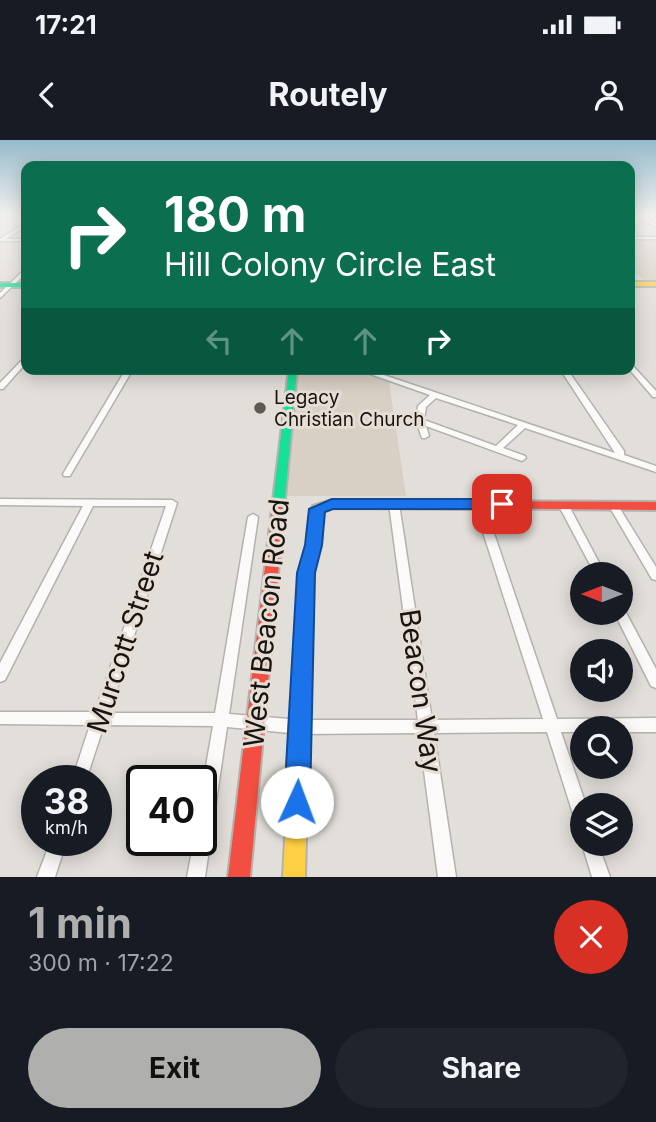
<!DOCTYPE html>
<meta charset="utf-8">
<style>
body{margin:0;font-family:Inter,sans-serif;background:#20242c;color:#f1f3f6;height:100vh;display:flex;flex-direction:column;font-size:26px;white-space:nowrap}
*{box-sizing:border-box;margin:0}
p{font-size:23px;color:#9ea1a6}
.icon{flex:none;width:38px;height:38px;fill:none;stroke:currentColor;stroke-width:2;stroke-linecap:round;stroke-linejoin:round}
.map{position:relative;height:737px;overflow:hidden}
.details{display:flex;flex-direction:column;background:#171b24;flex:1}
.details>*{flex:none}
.hud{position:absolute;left:21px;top:21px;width:614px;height:214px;border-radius:14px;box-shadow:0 4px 18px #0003;background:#0b6e4f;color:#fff;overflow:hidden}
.needle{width:46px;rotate:270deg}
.tools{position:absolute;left:570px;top:422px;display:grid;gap:14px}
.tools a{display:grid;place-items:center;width:63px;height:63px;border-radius:50%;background:#171b24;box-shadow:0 4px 18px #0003;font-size:35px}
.speed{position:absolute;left:21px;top:625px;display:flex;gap:14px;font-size:35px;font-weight:700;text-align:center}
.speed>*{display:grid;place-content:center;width:91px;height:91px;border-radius:50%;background:#171b24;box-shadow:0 4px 18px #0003;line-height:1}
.speed small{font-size:18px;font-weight:400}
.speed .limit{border:4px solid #111;border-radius:10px;background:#fff;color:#111}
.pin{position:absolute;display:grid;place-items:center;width:60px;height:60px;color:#fff;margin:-30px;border-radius:14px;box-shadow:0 4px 10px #0006}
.me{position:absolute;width:77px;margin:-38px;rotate:2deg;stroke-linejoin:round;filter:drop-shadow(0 0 5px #0008)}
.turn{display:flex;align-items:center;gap:24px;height:147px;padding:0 28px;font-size:32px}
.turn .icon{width:91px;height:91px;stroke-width:2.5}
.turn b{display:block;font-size:49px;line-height:60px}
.lanes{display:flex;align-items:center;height:66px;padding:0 28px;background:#0003;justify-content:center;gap:35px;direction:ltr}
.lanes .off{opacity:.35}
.round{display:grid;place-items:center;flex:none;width:74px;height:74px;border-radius:37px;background:#20242c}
.overview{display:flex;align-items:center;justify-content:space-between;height:119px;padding:0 28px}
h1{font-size:42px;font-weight:700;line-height:52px;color:#afafae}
.cta{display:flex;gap:14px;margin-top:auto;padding:14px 28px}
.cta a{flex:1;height:80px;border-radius:42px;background:#afafae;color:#111;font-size:28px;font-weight:700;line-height:80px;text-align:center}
.cta a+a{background:#20242c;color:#f1f3f6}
.status{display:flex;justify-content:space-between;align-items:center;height:49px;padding:0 35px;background:#171b24;direction:ltr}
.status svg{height:19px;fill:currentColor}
header{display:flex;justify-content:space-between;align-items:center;height:91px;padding:0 28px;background:#171b24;font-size:32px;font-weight:700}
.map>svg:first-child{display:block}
.built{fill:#d8cfc5}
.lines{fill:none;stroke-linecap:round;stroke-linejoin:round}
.street-casing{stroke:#b5b2ae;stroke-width:3}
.fast-casing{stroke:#b5b2ae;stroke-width:4}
.slow-casing{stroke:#b5b2ae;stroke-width:4}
.jam-casing{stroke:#b5b2ae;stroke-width:4}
.street{fill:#fbfaf9;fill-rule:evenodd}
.fast{fill:#16e098;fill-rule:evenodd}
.slow{fill:#ffcf43;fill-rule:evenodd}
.jam{fill:#f24e42;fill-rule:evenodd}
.route{fill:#1a73e8;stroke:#114b97;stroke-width:2}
.poi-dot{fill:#5e5b57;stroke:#e6ded5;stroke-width:2.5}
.labels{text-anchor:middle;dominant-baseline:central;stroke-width:6;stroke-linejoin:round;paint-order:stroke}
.far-poi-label{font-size:19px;fill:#171411;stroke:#e6ded5;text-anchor:start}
.near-street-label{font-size:28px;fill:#171411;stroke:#e6ded5}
</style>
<div class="status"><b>17:21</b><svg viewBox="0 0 49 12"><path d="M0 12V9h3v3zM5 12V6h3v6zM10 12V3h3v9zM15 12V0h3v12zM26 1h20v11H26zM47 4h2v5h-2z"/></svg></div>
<header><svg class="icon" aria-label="back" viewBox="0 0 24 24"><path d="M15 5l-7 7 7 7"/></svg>Routely<svg class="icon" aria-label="person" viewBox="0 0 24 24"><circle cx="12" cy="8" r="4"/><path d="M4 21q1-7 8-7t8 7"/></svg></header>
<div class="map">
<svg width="656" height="737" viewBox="0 0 656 737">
<rect width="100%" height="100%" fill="#e2ded9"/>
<g class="built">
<path d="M 630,99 L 656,99 L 656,142 L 647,142 L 630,129 Z"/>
<path d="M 297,229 L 352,229 L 389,242 L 406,356 L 286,356 Z"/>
</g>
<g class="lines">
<g class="street-casing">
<g id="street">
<path d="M 637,76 L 641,76 L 656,84 L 656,87 Z"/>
<path d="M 26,83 L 26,86 L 6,99 L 26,99 L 26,101 L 0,101 L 0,99 Z"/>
<rect x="630" y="97" width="26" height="2"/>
<path d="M 24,130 L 26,130 L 26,133 L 0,158 L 0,153 Z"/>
<path d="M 26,217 L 26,223 L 3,249 L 0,249 L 0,243 L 24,218 Z"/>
<path d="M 630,224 L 632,225 L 656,251 L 656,257 L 653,257 L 629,229 Z"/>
<path d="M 126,229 L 133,229 L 71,334 L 70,336 L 64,336 L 63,334 Z"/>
<path d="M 356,229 L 366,229 L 615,313 L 560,229 L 567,229 L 624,311 L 624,315 L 656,326 L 656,332 L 525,288 L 503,308 L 525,316 L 526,318 L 522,321 L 426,286 L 429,296 L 425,298 L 422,298 L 416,281 L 418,266 L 430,255 ZM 436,258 L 518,285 L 496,306 L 424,280 L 426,267 Z"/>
<path d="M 0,359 L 172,360 L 177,363 L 109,573 L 215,573 L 248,377 L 253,374 L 258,377 L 229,574 L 300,580 L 418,580 L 389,364 L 394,361 L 399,364 L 432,580 L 543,579 L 474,364 L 479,361 L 484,364 L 557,579 L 656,578 L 656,592 L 621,592 L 621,588 L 583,588 L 583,592 L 561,592 L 586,665 L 583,665 L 583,688 L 577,686 L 575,680 L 547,592 L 434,593 L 456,737 L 438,737 L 419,593 L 300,594 L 227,587 L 205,737 L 187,737 L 194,700 L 201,700 L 201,655 L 213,586 L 104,585 L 86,640 L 72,640 L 90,585 L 0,584 L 0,572 L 95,572 L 166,366 L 93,366 L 5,540 L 0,542 L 0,523 L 83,366 L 0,365 Z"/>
<path d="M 564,363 L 569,366 L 605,434 L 595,434 L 559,366 Z"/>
<path d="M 614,363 L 617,364 L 656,427 L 656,440 L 652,439 L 609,366 Z"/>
<path d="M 621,468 L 624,469 L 656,529 L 656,548 L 651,546 L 614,472 L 621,472 Z"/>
<path d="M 51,700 L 67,700 L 55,737 L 37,737 Z"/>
<path d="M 583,702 L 583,704 L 598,704 L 610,737 L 592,737 L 582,704 Z"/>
</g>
</g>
<g class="fast-casing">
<g id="fast">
<rect x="0" y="143" width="26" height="4"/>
<path d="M 289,229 L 297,229 L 284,369 L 278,373 L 272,369 Z"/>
</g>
</g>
<g class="slow-casing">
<g id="slow">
<rect x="630" y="142" width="26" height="4"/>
<path d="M 332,360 L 470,361 L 476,365 L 470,369 L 333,368 L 323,371 L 321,405 L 313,433 L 305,737 L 283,737 L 299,433 L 307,405 L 311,369 L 313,366 Z"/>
</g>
</g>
<g class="jam-casing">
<g id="jam">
<path d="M 470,361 L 656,362 L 656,370 L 466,368 L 464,365 Z"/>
<path d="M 278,365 L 284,369 L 250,737 L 228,737 L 272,369 Z"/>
</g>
</g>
<use href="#street" class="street"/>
<use href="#fast" class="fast"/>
<use href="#slow" class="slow"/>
<use href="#jam" class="jam"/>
</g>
<linearGradient id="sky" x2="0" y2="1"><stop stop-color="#95bbca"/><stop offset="0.42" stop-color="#f2f0ee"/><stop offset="1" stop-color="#f2f0ee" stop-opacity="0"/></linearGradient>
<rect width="656" height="179" fill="url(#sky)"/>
<path class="route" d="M 332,359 L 502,359 L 510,364 L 502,369 L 333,369 L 325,372 L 322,405 L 315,433 L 310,662 L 306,671 L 297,675 L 288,671 L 284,662 L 297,433 L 305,405 L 309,369 Z"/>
<circle class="poi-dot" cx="260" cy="268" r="7"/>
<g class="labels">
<g class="far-poi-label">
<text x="274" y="257">Legacy<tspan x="274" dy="22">Christian Church</tspan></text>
</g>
<g class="near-street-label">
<text transform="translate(266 483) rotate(-84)">West Beacon Road</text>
<text transform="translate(125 502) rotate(-72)">Murcott Street</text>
<text transform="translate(421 551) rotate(82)">Beacon Way</text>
</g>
</g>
</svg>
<div class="tools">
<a><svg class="needle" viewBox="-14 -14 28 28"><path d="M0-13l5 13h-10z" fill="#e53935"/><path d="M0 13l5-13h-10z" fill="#9ea1a6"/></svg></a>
<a><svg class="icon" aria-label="sound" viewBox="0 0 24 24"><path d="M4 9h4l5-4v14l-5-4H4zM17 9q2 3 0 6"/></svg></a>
<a><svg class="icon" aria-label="search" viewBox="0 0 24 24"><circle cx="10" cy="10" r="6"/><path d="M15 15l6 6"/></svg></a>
<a><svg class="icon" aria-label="layers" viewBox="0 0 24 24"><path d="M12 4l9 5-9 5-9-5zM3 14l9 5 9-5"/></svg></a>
</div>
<div class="speed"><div>38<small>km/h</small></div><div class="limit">40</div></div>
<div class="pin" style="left:502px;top:364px;background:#d93025"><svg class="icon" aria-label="arrive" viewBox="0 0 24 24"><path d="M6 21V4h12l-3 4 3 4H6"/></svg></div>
<svg class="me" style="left:297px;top:662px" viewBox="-20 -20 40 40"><circle r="19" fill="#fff"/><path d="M0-13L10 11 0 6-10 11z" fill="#1a73e8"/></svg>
<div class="hud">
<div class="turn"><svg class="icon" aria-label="right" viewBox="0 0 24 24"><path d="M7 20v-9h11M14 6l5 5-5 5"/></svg><div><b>180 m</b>Hill Colony Circle East</div></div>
<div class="lanes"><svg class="icon off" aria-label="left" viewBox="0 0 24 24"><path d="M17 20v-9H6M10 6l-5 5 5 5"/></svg><svg class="icon off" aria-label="ahead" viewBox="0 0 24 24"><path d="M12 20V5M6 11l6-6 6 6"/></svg><svg class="icon off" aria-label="ahead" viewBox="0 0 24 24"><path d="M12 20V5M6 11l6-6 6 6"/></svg><svg class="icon" aria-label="right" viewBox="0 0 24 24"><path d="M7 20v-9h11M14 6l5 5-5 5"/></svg></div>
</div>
</div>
<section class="details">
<div class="overview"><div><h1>1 min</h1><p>300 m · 17:22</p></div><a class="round" style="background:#d93025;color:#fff"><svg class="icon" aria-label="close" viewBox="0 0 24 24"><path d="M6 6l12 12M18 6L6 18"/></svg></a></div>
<div class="cta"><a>Exit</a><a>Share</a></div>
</section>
